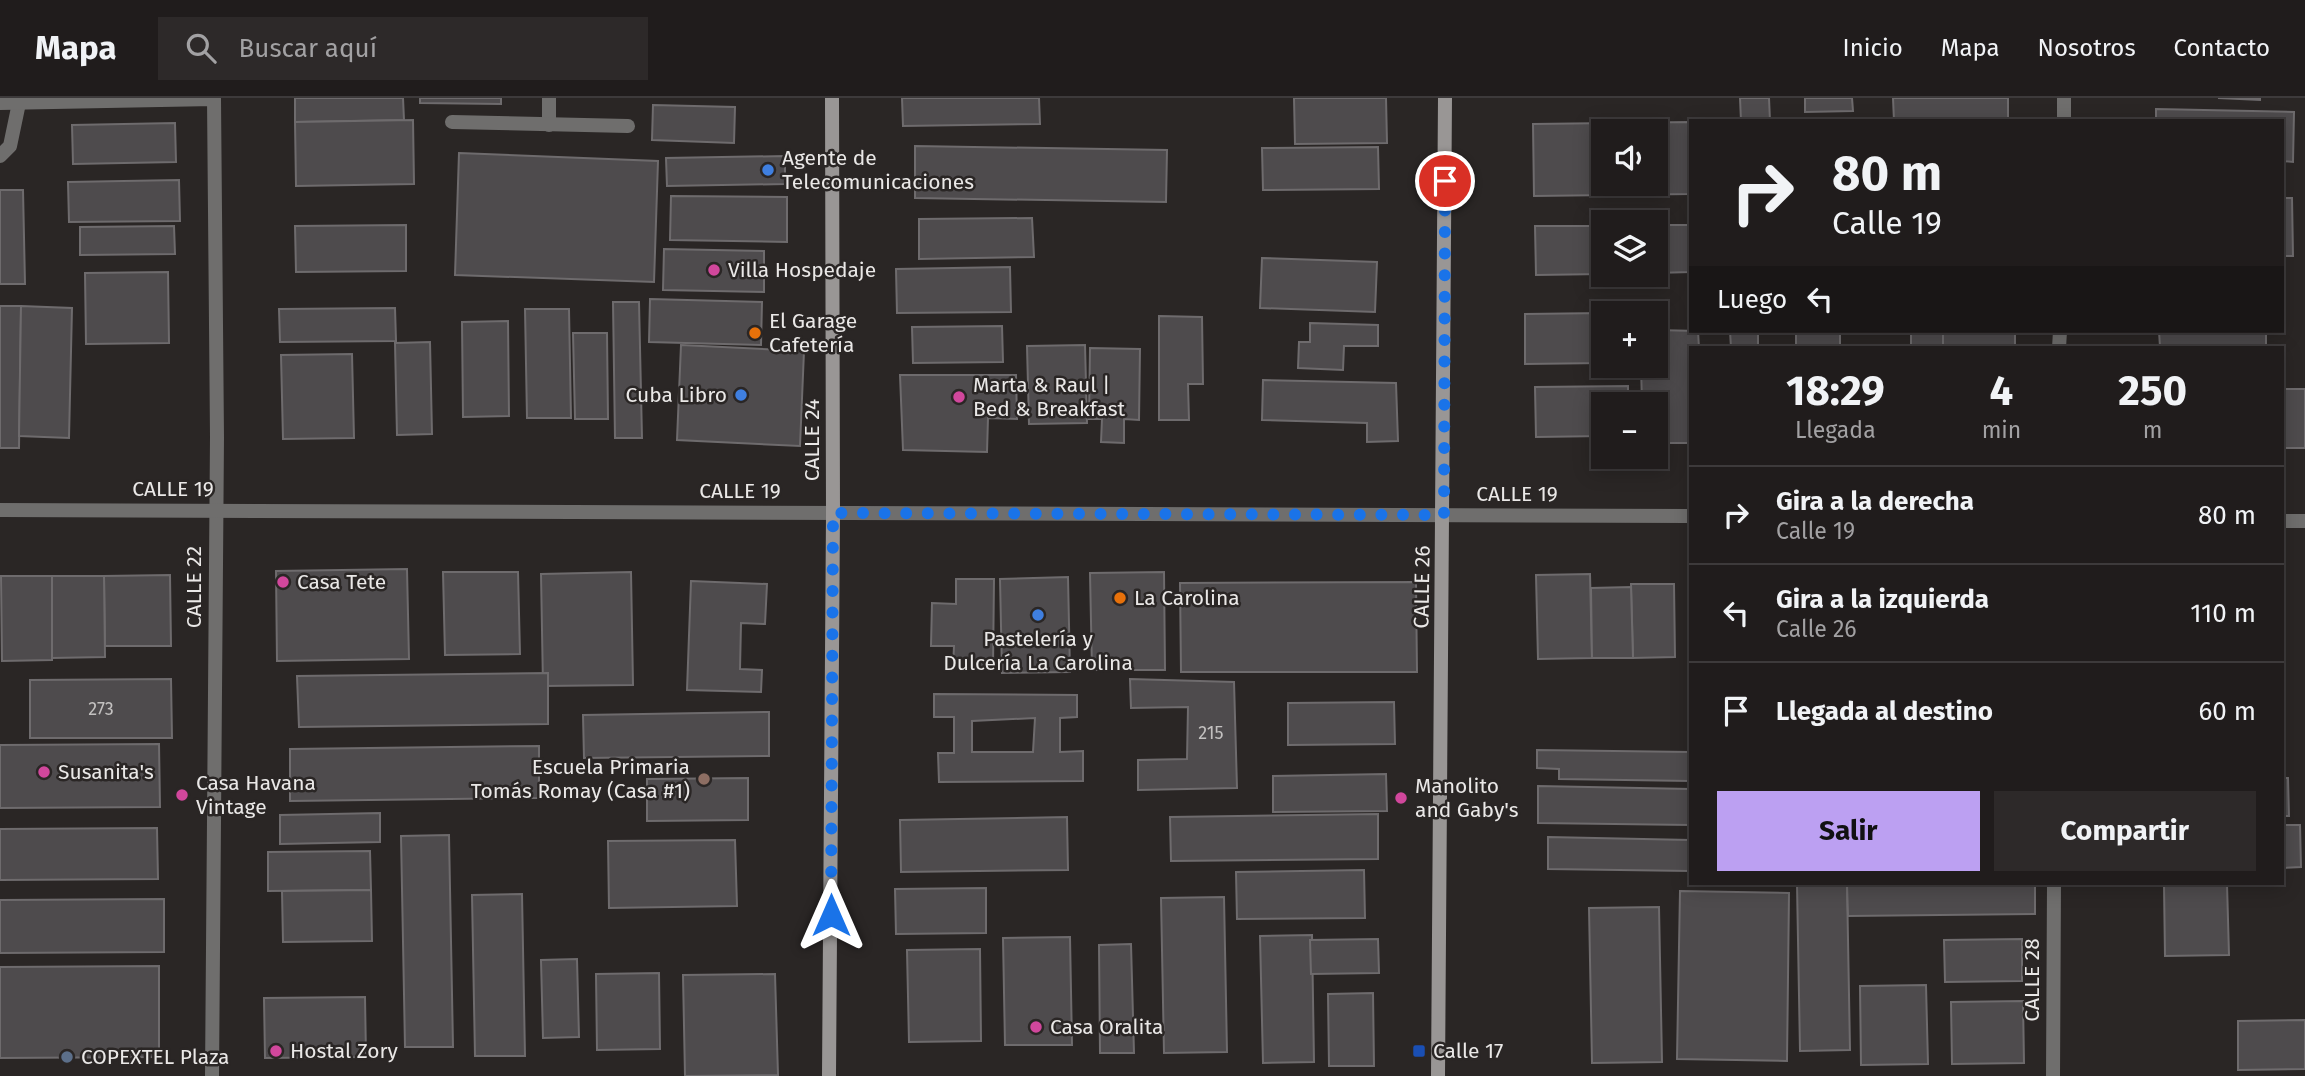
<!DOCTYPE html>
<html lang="es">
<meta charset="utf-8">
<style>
body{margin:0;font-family:"Fira Sans",sans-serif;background:#2d2929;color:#f1f3f6;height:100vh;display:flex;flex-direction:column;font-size:26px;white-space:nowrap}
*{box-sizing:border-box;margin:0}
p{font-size:23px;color:#a2a1a3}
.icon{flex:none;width:38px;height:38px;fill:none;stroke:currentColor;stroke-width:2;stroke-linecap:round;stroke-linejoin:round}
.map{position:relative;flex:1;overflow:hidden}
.drawer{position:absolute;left:1689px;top:248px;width:595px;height:539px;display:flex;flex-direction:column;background:#201c1c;border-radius:0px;box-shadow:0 4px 18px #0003,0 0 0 2px #3d3a3b}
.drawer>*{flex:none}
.hud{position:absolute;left:1689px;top:21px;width:595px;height:214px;border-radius:0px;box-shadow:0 4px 18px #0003,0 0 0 2px #3d3a3b;background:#201c1c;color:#f1f3f6;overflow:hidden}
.fabs{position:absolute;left:1591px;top:21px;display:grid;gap:14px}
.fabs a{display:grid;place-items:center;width:77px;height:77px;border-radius:0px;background:#201c1c;box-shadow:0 4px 18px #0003,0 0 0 2px #3d3a3b;font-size:35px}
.pin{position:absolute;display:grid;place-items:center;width:60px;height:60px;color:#fff;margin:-30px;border:4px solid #fff;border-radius:50%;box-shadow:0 2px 7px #0007}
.me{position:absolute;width:77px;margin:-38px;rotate:0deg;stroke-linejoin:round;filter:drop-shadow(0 0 5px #0008)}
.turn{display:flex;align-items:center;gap:24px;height:147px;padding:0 28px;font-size:32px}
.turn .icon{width:91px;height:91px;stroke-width:2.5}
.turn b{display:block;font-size:49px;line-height:60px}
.then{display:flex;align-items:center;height:66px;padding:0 28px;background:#0003;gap:14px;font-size:26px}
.eta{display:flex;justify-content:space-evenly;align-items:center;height:119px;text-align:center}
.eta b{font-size:42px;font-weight:700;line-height:49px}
.primary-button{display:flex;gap:14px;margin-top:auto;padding:14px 28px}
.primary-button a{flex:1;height:80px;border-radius:0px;background:#bca0f2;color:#111;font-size:28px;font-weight:700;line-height:80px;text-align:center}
.primary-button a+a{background:#2d2929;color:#f1f3f6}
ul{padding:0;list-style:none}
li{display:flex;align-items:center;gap:21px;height:98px;padding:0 28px;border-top:2px solid #3d3a3b}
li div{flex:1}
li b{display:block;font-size:26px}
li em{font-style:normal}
header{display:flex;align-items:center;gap:42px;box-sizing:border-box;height:98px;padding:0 35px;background:#201c1c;border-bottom:2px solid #3d3a3b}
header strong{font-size:33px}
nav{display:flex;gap:38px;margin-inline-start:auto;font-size:24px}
.search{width:490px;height:63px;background:#2d2929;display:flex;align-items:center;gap:18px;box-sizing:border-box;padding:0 24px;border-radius:0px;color:#a2a1a3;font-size:26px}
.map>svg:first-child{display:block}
.building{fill:#4e4b4d;stroke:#6e6b6d;stroke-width:2;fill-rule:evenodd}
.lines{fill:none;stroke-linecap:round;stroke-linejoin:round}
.lane{stroke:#6f6e6d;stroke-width:14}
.street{stroke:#6f6e6d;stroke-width:14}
.secondary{stroke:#999695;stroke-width:14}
.route{stroke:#1a73e8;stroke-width:12;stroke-dasharray:0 21.6}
.shop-dot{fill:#3f7fe0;stroke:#2a2625;stroke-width:2.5}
.hotel-dot{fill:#d1479c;stroke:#2a2625;stroke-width:2.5}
.food-dot{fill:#e8710a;stroke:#2a2625;stroke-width:2.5}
.education-dot{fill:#8d6e63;stroke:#2a2625;stroke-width:2.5}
.transit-dot{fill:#1a4fb4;stroke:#2a2625;stroke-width:2.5}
.service-dot{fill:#5c6f8a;stroke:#2a2625;stroke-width:2.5}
.labels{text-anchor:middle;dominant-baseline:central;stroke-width:5;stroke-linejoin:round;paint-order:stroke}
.number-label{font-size:18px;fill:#c3c1c0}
.poi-label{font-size:21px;fill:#eae8e7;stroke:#2a2625;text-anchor:start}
.street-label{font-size:21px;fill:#eae8e7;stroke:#2a2625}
</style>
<header>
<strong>Mapa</strong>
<div class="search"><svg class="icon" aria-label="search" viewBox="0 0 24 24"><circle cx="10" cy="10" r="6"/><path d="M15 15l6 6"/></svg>Buscar aquí</div>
<nav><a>Inicio</a><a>Mapa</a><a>Nosotros</a><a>Contacto</a></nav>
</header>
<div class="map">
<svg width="2305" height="978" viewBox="0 0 2305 978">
<rect width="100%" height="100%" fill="#2a2625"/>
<g class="building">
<path d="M 295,0 L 403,0 L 404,22 L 295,24 Z"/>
<path d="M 420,0 L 501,0 L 501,6 L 420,5 Z"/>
<path d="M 902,0 L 1039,0 L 1040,26 L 903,28 Z"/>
<path d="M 1294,0 L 1386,0 L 1387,45 L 1295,46 Z"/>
<path d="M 1740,0 L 1769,0 L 1770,23 L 1741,23 Z"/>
<path d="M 1805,0 L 1852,0 L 1853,13 L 1805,14 Z"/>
<path d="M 1893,0 L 2008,0 L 2008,23 L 1894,23 Z"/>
<path d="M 2218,0 L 2260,0 L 2260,2 Z"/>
<path d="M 653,7 L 735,9 L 734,45 L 652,42 Z"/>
<path d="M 2156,11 L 2294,14 L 2293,64 L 2282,63 L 2282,23 L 2156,23 Z"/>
<path d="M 413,22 L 414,86 L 296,88 L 295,24 Z"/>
<path d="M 1690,24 L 1690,96 L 1534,98 L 1533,26 ZM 1603,33 L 1656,33 L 1656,86 L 1603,86 Z"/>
<path d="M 175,25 L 176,64 L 73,66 L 72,27 Z"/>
<path d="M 915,48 L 1167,52 L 1166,104 L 915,100 Z"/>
<path d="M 1378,49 L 1379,91 L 1263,92 L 1262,50 Z"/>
<path d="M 459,55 L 658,63 L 654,184 L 455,177 Z"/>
<path d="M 785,58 L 785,86 L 667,88 L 666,60 Z"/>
<path d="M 179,82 L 180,123 L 69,124 L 68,84 Z"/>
<path d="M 0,92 L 23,92 L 25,186 L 0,186 Z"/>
<path d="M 671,98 L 787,99 L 787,144 L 670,142 Z"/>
<path d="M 2282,100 L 2292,100 L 2293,158 L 2282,158 Z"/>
<path d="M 1032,120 L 1034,159 L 919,161 L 919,121 Z"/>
<path d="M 406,127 L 406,173 L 296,174 L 295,128 Z"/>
<path d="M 1656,127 L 1690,127 L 1690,174 L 1656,175 Z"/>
<path d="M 174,128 L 175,156 L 80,157 L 80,129 Z"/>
<path d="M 1535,128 L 1603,128 L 1603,176 L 1536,177 Z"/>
<path d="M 664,151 L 764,153 L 764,194 L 663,192 Z"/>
<path d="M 1262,160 L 1377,164 L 1375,214 L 1260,210 Z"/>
<path d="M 1010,169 L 1011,214 L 897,215 L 896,171 Z"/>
<path d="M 168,174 L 169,245 L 86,246 L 85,175 Z"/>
<path d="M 650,201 L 762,204 L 761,247 L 649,244 Z"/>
<path d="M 613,204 L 639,204 L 642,340 L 615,340 Z"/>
<path d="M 0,208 L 21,208 L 19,350 L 0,350 Z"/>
<path d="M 21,208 L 72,210 L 69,340 L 19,338 Z"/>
<path d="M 395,210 L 396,243 L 280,244 L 279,211 Z"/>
<path d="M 525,211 L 569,211 L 571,320 L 527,320 Z"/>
<path d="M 1603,215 L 1603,265 L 1525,266 L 1525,216 Z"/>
<path d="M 1159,218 L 1202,219 L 1203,286 L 1188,286 L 1189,322 L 1159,322 Z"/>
<path d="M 508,223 L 509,318 L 463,319 L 462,224 Z"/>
<path d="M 1310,225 L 1378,227 L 1378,248 L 1344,248 L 1343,272 L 1298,270 L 1299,244 L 1310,244 Z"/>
<path d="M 1002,228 L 1003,264 L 913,265 L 912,229 Z"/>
<path d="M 1656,232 L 1698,233 L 1699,250 L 1690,250 L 1690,345 L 1656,345 L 1656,306 L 1642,306 L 1641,268 L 1656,268 Z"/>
<path d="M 1730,233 L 1758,233 L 1758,250 L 1731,250 Z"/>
<rect x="1796" y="233" width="44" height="17"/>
<rect x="1911" y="233" width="32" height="17"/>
<path d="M 1943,233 L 2015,233 L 2015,247 L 1943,248 Z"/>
<path d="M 2159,233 L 2266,233 L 2266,248 L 2160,249 Z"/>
<path d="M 573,235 L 607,235 L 608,321 L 575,321 Z"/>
<path d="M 430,244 L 432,336 L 397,337 L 395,245 Z"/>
<path d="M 681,247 L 804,253 L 800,348 L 677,342 Z"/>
<path d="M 1085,247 L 1087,325 L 1029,326 L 1027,248 Z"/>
<path d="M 2013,247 L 2013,250 L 1943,250 L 1943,248 Z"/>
<path d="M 1090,250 L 1140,251 L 1139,322 L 1124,321 L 1124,345 L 1101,344 L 1102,321 L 1089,321 Z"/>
<path d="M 352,256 L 354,340 L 283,341 L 281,257 Z"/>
<path d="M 900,277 L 1016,277 L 1017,321 L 988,320 L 987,354 L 903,352 Z"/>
<path d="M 1263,282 L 1396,285 L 1398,343 L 1367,344 L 1367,325 L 1262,322 Z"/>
<path d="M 1628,288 L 1628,306 L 1603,306 L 1603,338 L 1536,339 L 1535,289 Z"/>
<rect x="2282" y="291" width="23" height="59"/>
<path d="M 407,471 L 409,561 L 277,563 L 276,473 Z"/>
<path d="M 443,474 L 518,474 L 520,556 L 445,557 Z"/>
<path d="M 631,474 L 633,587 L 543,588 L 541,476 Z"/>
<path d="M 1164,474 L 1165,572 L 1092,572 L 1090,475 Z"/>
<path d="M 1590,476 L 1592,560 L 1538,561 L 1536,477 Z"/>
<path d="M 170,477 L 171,548 L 105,548 L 104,478 Z"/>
<path d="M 1,478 L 52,478 L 52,562 L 2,563 Z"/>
<path d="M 52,478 L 104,478 L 105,559 L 52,560 Z"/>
<path d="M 1068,479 L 1070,574 L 1002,575 L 1000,481 Z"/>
<path d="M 956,481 L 994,481 L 993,570 L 953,569 L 954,548 L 931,548 L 932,505 L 956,506 Z"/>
<path d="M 691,483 L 767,486 L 765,526 L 741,525 L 740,571 L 762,572 L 761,594 L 687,592 Z"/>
<path d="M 1416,484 L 1417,574 L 1181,574 L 1180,485 Z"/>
<path d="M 1631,486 L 1674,486 L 1675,559 L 1633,560 Z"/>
<path d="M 1631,489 L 1633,560 L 1592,560 L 1591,490 Z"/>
<path d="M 1689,495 L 1690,495 L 1690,578 Z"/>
<path d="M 548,575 L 548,626 L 299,629 L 297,578 Z"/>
<path d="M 171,581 L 172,640 L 30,640 L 30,582 Z"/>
<path d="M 1130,581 L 1234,584 L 1237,690 L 1138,692 L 1138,662 L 1187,661 L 1188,609 L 1131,610 Z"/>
<path d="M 934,596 L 1077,597 L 1077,619 L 1060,620 L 1060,654 L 1083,653 L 1083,683 L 939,684 L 938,655 L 954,655 L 954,619 L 934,619 ZM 1035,620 L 1033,654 L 972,654 L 972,623 Z"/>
<path d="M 1394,604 L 1395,646 L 1288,647 L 1288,605 Z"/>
<path d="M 769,614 L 769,658 L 584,660 L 583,617 Z"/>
<path d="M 159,646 L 160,709 L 0,710 L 0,647 Z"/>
<path d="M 539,648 L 539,700 L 290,703 L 290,651 Z"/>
<path d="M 1537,652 L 1690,654 L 1690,683 L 1559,681 L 1559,671 L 1537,670 Z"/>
<path d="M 1386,676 L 1387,713 L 1273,714 L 1273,678 Z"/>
<path d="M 748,680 L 748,722 L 647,723 L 647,681 Z"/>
<path d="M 2282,680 L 2288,680 L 2289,718 L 2282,718 Z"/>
<path d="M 1538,688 L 1690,691 L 1690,727 L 1538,725 Z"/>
<path d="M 380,715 L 380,744 L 280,746 L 280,717 Z"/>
<path d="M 1378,716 L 1378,761 L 1171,763 L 1170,719 Z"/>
<path d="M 1067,719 L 1068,772 L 901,774 L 900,722 Z"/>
<path d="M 2282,727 L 2300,727 L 2301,769 L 2282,770 Z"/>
<path d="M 157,730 L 158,781 L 0,782 L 0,731 Z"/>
<path d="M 449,737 L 453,949 L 405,949 L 401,738 Z"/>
<path d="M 1548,739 L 1690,742 L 1690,773 L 1548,771 Z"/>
<path d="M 735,742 L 737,808 L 609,810 L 608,743 Z"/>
<path d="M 370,753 L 371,792 L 268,793 L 268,754 Z"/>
<path d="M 1364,772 L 1365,820 L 1237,821 L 1236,774 Z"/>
<path d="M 1797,786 L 1847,786 L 1850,952 L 1800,953 Z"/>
<path d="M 1847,786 L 2035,786 L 2035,816 L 1848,818 Z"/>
<path d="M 2227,786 L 2229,857 L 2165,858 L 2164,787 Z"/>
<path d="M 986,790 L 986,835 L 896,836 L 895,791 Z"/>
<path d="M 371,792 L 372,843 L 283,844 L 282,793 Z"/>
<path d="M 1680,793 L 1789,795 L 1787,963 L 1677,961 Z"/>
<path d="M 522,796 L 525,958 L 475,958 L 472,797 Z"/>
<path d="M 1224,799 L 1227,954 L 1164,955 L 1161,800 Z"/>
<path d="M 164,801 L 164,854 L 0,855 L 0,802 Z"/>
<path d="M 1659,809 L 1662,964 L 1592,965 L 1589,810 Z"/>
<path d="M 1312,837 L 1314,964 L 1263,965 L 1260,838 Z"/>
<path d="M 1070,839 L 1072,947 L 1005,947 L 1003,840 Z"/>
<path d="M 1378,841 L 1379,875 L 1311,876 L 1310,842 Z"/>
<path d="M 2022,841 L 2022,883 L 1945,884 L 1944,842 Z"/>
<path d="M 1131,846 L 1134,955 L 1100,955 L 1099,847 Z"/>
<path d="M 980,851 L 981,943 L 909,944 L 907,852 Z"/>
<path d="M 577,861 L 579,939 L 543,940 L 541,862 Z"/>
<path d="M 159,868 L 159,959 L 0,960 L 0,869 Z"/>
<path d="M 659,875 L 660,951 L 597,952 L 596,876 Z"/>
<path d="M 775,876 L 778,977 L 685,978 L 683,877 Z"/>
<path d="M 1926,887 L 1928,966 L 1861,967 L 1860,888 Z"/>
<path d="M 1373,895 L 1374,968 L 1329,968 L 1328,896 Z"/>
<path d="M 365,899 L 366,959 L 265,960 L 264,900 Z"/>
<path d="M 2023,903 L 2024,965 L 1952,966 L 1951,904 Z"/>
<path d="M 2305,922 L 2305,971 L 2238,972 L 2238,923 Z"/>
</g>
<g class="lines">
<g class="lane">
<path d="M 549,0 L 549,27"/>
<path d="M 452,24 L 628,28"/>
<path d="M 0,58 L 10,48 L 19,5"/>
</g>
<g class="street">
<path d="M 0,5 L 214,1 L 217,339 L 212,978"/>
<path d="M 2064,23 L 2064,0"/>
<path d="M 2059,250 L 2060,233"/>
<path d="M 0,412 L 1690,418"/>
<path d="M 2282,423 L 2305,423"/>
<path d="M 2053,978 L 2054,786"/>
</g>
<g class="secondary">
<path d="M 829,978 L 833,415 L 832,0"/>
<path d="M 1438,978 L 1445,0"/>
</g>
</g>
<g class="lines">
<path class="route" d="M 831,817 L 833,415 L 1444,417 L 1445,83"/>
</g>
<g class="shop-dot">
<circle cx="768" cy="72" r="7"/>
<circle cx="741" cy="297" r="7"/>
<circle cx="1038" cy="517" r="7"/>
</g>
<g class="hotel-dot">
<circle cx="714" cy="172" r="7"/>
<circle cx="959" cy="299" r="7"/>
<circle cx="283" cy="484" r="7"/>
<circle cx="44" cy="674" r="7"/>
<circle cx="182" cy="697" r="7"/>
<circle cx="1401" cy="700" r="7"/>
<circle cx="1036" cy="929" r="7"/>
<circle cx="276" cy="953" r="7"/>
</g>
<g class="food-dot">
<circle cx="755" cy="235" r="7"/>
<circle cx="1120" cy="500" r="7"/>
</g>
<circle class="education-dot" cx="704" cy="681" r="7"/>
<rect class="transit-dot" x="1412" y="946" width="14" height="14" rx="3.5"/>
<circle class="service-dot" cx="67" cy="959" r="7"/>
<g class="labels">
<g class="number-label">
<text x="101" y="611">273</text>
<text x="1211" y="635">215</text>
</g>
<g class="poi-label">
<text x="782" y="60">Agente de<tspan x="782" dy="24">Telecomunicaciones</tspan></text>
<text x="728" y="172">Villa Hospedaje</text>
<text x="769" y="223">El Garage<tspan x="769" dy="24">Cafetería</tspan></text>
<text x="973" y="287">Marta &amp; Raul |<tspan x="973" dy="24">Bed &amp; Breakfast</tspan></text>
<text x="727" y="297" text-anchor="end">Cuba Libro</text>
<text x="297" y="484">Casa Tete</text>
<text x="1134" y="500">La Carolina</text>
<text x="1038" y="541" text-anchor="middle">Pastelería y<tspan x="1038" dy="24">Dulcería La Carolina</tspan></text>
<text x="690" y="669" text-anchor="end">Escuela Primaria<tspan x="690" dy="24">Tomás Romay (Casa #1)</tspan></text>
<text x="58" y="674">Susanita's</text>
<text x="196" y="685">Casa Havana<tspan x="196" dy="24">Vintage</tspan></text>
<text x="1415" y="688">Manolito<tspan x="1415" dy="24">and Gaby's</tspan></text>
<text x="1050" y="929">Casa Oralita</text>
<text x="290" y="953">Hostal Zory</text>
<text x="1433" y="953">Calle 17</text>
<text x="81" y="959">COPEXTEL Plaza</text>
</g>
<g class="street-label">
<text transform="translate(812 342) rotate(-90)">CALLE 24</text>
<text x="173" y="391">CALLE 19</text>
<text x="740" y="393">CALLE 19</text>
<text x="1517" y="396">CALLE 19</text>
<text transform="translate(194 489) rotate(-90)">CALLE 22</text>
<text transform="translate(1422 489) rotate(-89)">CALLE 26</text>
<text transform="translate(2032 882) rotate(-90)">CALLE 28</text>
</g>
</g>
</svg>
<div class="fabs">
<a><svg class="icon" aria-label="sound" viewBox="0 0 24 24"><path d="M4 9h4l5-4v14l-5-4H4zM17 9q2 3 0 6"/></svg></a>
<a><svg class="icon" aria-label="layers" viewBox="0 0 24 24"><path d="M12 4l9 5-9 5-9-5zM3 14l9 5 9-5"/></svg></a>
<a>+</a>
<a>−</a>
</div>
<div class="pin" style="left:1445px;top:83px;background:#d93025"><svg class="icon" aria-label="arrive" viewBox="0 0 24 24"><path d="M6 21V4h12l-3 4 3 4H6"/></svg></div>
<svg class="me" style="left:831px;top:817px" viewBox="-20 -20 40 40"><path d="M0-17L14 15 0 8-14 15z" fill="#1a73e8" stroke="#fff" stroke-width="4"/></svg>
<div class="hud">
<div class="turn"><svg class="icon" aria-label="right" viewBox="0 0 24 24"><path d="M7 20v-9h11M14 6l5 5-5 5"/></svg><div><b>80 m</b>Calle 19</div></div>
<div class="then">Luego<svg class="icon" aria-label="left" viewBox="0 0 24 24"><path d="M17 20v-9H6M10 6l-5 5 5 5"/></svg></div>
</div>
<section class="drawer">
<div class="eta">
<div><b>18:29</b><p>Llegada</p></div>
<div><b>4</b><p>min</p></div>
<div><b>250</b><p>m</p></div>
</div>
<ul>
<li><svg class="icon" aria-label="right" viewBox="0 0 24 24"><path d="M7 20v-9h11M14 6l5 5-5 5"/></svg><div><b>Gira a la derecha</b><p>Calle 19</p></div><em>80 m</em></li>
<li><svg class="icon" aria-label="left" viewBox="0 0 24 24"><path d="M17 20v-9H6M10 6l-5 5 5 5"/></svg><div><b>Gira a la izquierda</b><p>Calle 26</p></div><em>110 m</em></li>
<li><svg class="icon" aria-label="arrive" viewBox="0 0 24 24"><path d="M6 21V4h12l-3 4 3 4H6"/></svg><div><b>Llegada al destino</b></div><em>60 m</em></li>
</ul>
<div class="primary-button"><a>Salir</a><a>Compartir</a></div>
</section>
</div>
